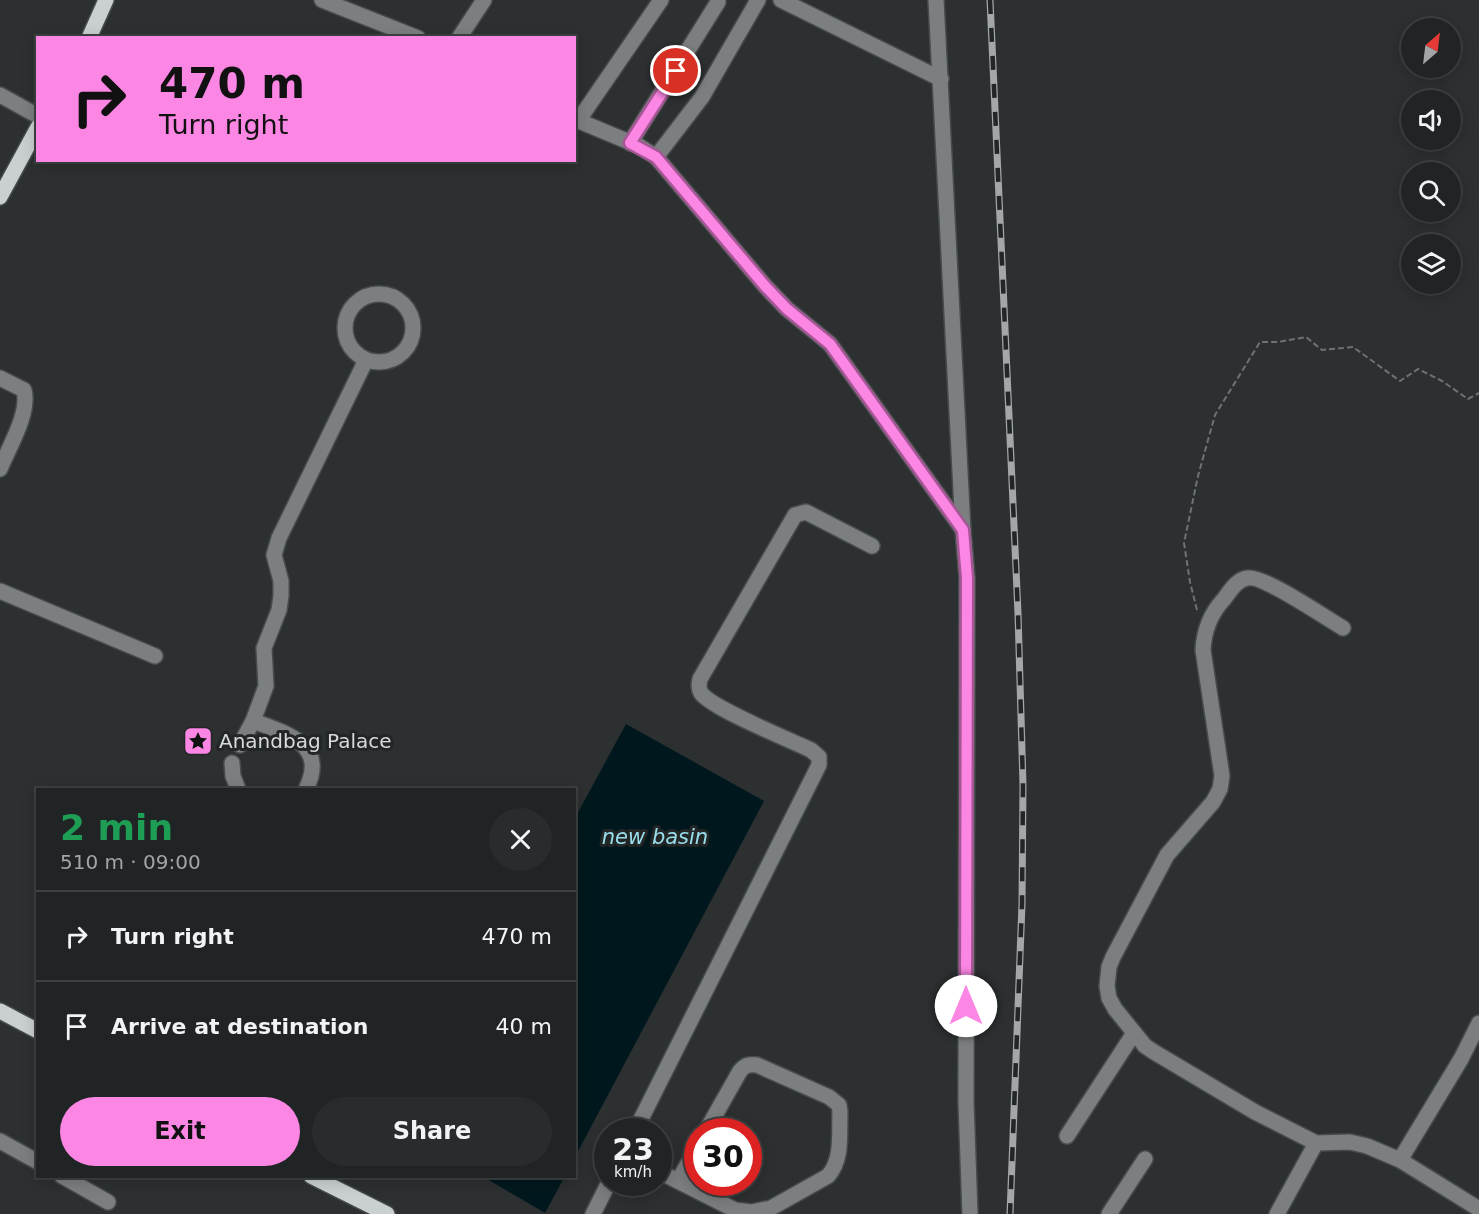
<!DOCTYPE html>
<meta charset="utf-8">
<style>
body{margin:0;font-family:"DejaVu Sans",sans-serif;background:#292c2d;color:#f1f3f6;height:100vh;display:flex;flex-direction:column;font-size:22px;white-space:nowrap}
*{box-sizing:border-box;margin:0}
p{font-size:20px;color:#a2a4a7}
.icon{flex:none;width:33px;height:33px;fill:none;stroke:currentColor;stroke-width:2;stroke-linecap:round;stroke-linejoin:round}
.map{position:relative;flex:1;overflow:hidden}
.side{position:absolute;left:36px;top:788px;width:540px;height:390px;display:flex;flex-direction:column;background:#212425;border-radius:0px;box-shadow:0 3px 15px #0003,0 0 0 2px #3e4142}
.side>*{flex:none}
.hud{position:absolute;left:36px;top:36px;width:540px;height:126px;border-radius:0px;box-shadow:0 3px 15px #0003,0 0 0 2px #3e4142;background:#fc86e4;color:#111;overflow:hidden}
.needle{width:39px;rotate:28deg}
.tools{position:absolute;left:1401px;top:18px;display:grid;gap:12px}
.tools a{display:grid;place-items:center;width:60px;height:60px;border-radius:50%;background:#212425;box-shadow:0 3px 15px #0003,0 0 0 2px #3e4142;font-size:30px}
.speed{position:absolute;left:594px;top:1118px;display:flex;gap:12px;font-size:30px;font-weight:700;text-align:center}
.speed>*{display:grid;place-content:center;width:78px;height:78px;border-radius:50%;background:#212425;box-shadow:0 3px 15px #0003,0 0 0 2px #3e4142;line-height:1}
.speed small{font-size:15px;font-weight:400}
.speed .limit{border:9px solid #d22;background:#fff;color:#111}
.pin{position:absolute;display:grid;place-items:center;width:51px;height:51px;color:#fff;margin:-26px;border:3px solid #fff;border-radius:50%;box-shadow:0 2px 6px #0007}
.me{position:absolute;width:66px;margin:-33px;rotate:0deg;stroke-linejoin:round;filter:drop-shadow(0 0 4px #0008)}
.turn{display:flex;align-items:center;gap:21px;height:126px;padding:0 24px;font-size:27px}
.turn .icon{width:78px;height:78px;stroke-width:2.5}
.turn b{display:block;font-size:42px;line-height:51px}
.round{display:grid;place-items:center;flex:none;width:63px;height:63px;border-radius:32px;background:#292c2d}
.summary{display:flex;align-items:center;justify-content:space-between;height:102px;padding:0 24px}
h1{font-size:36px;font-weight:600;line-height:45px;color:#1e9e55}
.button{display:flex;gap:12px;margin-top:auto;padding:12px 24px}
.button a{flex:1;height:69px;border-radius:36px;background:#fc86e4;color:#111;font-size:24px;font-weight:600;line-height:69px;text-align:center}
.button a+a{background:#292c2d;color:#f1f3f6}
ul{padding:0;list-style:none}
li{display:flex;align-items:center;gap:18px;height:90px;padding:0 24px;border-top:2px solid #3e4142}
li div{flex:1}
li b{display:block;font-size:22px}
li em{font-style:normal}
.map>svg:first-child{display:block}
.water{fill:#00181d}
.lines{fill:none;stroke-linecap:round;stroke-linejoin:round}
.minor-casing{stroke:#474b4c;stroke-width:18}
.major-casing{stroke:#474b4c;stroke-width:18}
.path{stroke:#6f7273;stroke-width:2;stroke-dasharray:6 3;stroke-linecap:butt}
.minor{stroke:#7c7f7f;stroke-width:15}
.major{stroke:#cacfd0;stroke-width:15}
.rail-casing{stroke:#a4a7a7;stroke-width:7}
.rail{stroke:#222627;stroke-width:4.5;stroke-dasharray:14;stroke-linecap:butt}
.route-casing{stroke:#a45794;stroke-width:15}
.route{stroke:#fc86e4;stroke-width:10}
.labels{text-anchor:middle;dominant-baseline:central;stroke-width:6;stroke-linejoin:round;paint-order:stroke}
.poi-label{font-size:20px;fill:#d7dada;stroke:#222627;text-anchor:start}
.water-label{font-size:21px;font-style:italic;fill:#98deec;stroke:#222627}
</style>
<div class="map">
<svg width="1479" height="1214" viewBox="0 0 1479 1214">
<rect width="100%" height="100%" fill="#2c3031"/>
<g class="water">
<path d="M 626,724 L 764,801 L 575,1157 L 575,818 Z"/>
<path d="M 482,1176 L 565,1176 L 545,1213 Z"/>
</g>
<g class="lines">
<g class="minor-casing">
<g id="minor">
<path d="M 322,0 L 418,38"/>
<path d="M 781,0 L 941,79"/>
<path d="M 936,0 L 963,530 L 967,578 L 966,1102 L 970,1214"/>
<path d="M 459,38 L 484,0"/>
<path d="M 0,95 L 38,116"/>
<path d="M 574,119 L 639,146 L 656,157 L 765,286 L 787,309 L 830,344 L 963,530"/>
<path d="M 578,121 L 661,0"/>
<path d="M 630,143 L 718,2"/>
<path d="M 656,157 L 702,97 L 758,0"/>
<circle cx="379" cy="328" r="34"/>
<path d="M 0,378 L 24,390 C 30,413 9,447 0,469"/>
<path d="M 0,591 L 155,656"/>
<path d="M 1343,628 C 1326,618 1263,575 1248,578 C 1237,579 1230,591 1224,599 C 1210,614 1204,630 1203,650 L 1222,776 L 1220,789 L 1213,802 L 1167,855 L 1113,957 L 1109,967 L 1107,986 L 1109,998 L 1115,1009 L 1145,1046 L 1154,1052 L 1255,1112 L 1316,1143 L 1350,1142 L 1367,1146 L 1400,1160 L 1479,1209"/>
<path d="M 253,721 C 287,733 328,745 306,789"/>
<path d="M 240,745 L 253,721 L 266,686 L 264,648 L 279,610 L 281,596 L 281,581 L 274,555 L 279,538 L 366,360"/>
<path d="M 232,763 L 233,776 L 238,789"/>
<path d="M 635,1131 L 819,765 L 819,757 L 811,750 C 790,740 711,708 701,693 C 698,688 699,683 700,679 L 795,515 L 806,512 L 872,546"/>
<path d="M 1067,1136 L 1134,1033"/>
<path d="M 0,1141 L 38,1162"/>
<path d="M 1400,1160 L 1461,1059 L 1479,1023"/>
<path d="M 658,1171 L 735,1210 L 751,1212 L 771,1208 L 828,1176 C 843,1159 839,1134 840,1112 L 839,1105 L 829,1097 L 757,1065 C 749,1064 745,1065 740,1071 L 706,1131"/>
<path d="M 62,1176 L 108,1202"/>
<path d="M 678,1181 L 698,1146"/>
<path d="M 593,1214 L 609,1182"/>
<path d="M 1109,1214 L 1145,1159"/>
<path d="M 1277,1214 L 1316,1143"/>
</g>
</g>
<g class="major-casing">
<g id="major">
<path d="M 89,38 L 106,0"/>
<path d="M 0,197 L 38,127"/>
<path d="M 0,1011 L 38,1031"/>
<path d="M 311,1176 L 387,1214"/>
</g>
</g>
<path class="path" d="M 1197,610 L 1190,582 L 1184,543 L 1198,476 L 1215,415 L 1260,342 L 1278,342 L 1306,337 L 1322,350 L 1353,347 L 1400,381 L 1418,369 L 1442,381 L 1468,399 L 1479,393"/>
<use href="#minor" class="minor"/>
<use href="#major" class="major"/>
<g class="rail-casing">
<path id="rail" d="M 990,0 L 1018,613 L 1023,785 L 1022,904 L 1010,1214"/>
</g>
<use href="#rail" class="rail"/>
</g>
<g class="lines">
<g class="route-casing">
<path id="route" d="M 676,71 L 630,143 L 656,157 L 765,286 L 787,309 L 830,344 L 963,530 L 967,578 L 966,1006"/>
</g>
<use href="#route" class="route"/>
</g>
<defs>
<g id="sight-square" transform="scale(1.5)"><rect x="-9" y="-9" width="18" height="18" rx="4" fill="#fc86e4" stroke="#222627"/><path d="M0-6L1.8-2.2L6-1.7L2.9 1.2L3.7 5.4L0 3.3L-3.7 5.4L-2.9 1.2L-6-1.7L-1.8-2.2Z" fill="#111"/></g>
</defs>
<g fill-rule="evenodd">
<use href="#sight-square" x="198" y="741"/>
</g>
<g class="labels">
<g class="poi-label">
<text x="219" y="741">Anandbag Palace</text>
</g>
<g class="water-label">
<text x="655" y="837">new basin</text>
</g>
</g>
</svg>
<div class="tools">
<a><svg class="needle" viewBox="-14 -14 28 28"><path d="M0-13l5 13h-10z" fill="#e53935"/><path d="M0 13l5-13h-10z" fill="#a2a4a7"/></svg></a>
<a><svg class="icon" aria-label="sound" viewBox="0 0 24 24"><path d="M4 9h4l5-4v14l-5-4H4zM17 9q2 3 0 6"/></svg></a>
<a><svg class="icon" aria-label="search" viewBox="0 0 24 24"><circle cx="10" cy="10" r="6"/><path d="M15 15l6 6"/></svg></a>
<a><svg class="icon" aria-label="layers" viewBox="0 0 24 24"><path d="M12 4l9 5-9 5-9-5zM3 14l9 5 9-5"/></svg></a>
</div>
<div class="speed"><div>23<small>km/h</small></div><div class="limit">30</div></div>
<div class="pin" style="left:676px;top:71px;background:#d93025"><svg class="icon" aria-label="arrive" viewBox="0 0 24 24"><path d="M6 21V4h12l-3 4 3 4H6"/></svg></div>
<svg class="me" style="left:966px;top:1006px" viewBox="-20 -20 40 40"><circle r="19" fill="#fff"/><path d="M0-13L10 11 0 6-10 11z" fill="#fc86e4"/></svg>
<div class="hud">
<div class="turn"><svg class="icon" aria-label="right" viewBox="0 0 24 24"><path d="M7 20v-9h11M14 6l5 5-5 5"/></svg><div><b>470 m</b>Turn right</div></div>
</div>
<section class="side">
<div class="summary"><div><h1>2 min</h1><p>510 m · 09:00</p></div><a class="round"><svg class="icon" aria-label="close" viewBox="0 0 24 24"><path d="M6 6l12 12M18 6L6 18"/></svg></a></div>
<ul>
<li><svg class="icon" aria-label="right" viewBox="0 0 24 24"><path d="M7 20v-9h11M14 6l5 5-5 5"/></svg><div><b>Turn right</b></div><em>470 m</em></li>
<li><svg class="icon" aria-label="arrive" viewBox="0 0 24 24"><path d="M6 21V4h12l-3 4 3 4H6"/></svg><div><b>Arrive at destination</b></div><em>40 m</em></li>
</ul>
<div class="button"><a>Exit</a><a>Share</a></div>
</section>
</div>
